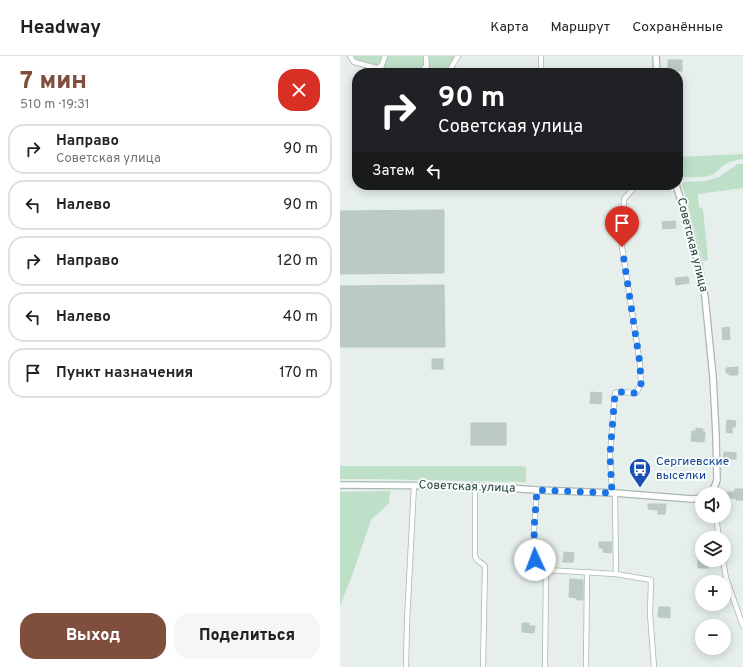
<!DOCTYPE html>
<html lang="ru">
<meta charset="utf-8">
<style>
body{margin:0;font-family:Overpass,sans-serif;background:#f6f6f6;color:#222;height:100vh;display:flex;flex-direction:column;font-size:15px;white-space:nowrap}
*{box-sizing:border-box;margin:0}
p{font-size:13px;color:#767676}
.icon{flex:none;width:22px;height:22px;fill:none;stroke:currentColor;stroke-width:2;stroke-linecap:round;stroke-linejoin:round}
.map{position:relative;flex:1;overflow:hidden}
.sheet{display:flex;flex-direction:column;background:#fff;width:340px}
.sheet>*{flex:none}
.banner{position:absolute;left:12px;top:12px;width:331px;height:122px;border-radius:16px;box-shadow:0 2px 10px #0003;background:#202124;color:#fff;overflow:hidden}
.buttons{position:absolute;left:355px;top:431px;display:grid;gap:8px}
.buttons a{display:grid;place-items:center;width:36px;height:36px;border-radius:50%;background:#fff;box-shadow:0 2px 10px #0003;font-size:20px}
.pin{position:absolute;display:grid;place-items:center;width:34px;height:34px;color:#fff;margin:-41px -17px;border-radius:50% 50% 50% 0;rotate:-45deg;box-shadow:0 0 4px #0007}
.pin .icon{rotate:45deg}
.me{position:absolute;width:44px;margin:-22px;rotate:358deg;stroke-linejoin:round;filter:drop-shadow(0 0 3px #0008)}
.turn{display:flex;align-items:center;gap:14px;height:84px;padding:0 20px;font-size:18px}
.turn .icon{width:52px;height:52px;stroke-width:2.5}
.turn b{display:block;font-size:28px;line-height:34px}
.then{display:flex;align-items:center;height:38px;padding:0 20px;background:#0003;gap:8px;font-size:15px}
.round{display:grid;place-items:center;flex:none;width:42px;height:42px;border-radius:16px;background:#f6f6f6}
.head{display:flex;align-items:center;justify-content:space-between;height:68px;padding:0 20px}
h1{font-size:24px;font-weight:800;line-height:30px;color:#804e3d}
.cta{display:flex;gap:8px;margin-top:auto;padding:8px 20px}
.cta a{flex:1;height:46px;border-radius:16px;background:#804e3d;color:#fff;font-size:16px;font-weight:800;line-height:46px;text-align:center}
.cta a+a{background:#f6f6f6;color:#222}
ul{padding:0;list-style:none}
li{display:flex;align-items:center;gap:12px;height:50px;margin:0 8px 6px;padding:0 12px;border:2px solid #e0e0e0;border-radius:16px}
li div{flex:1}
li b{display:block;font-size:15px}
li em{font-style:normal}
header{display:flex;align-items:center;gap:24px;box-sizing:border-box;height:56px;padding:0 20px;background:#fff;border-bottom:1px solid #e0e0e0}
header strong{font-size:19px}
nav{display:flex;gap:22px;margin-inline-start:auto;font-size:14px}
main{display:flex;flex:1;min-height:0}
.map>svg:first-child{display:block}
.green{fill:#bfe0c8}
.building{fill:#bbcac4;stroke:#b8c9c2}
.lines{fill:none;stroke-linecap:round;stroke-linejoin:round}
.minor-casing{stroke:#a8b8b2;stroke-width:6}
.tertiary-casing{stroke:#a8b8b2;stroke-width:8}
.minor{stroke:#fff;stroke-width:4.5}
.tertiary{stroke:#fff;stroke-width:5.5}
.route{stroke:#1a73e8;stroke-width:7;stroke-dasharray:0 12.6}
.labels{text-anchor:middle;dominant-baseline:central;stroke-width:4;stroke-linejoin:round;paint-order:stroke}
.street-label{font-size:12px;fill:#24423a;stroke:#f7fbf9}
.transit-label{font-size:12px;fill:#164399;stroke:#f7fbf9;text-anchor:start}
</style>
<header>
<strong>Headway</strong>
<nav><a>Карта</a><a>Маршрут</a><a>Сохранённые</a></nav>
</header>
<main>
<section class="sheet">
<div class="head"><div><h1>7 мин</h1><p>510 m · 19:31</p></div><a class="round" style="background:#d93025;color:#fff"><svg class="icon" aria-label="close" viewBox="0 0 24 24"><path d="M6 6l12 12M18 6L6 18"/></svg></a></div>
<ul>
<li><svg class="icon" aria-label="right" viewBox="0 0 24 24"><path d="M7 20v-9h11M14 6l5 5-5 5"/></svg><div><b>Направо</b><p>Советская улица</p></div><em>90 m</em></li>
<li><svg class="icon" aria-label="left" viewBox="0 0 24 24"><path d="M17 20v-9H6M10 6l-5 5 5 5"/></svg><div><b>Налево</b></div><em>90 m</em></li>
<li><svg class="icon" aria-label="right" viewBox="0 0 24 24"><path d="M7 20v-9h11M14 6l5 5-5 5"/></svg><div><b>Направо</b></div><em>120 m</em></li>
<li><svg class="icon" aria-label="left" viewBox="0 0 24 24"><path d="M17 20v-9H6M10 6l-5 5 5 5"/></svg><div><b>Налево</b></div><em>40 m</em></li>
<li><svg class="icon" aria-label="arrive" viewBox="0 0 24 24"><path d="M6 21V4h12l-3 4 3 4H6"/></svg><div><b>Пункт назначения</b></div><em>170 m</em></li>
</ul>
<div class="cta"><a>Выход</a><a>Поделиться</a></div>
</section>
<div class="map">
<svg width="403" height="611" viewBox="0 0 403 611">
<rect width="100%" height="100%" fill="#e6efeb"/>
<g class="green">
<path d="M 10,0 L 117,0 L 108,17 L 49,17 L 14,6 Z"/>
<path d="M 403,98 L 403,103 C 397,104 390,105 384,109 C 380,111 377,117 372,119 C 364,122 348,121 339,121 L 338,118 L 338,101 Z"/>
<path d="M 398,108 L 403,108 L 403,132 L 358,138 L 359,151 L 363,153 L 368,204 L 363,205 L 342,129 L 344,126 L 366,125 L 379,121 L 384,117 Z"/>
<path d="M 0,410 L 182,410 L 186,411 L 186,426 L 30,423 L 0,423 Z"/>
<path d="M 50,435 L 49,447 L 31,464 L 13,517 L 0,550 L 0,436 Z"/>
</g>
<g class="building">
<rect x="328" y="4" width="14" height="11"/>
<path d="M 104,154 L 104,217 L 0,218 L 0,155 Z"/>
<path d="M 335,165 L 336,172 L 323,173 L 322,166 Z"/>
<path d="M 348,221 L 349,227 L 336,229 L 335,222 Z"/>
<path d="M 104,229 L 105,291 L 0,291 L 0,230 Z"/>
<path d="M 389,271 L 390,283 L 383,284 L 382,272 Z"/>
<rect x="92" y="303" width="11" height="10"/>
<path d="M 398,311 L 398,319 L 389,319 L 389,317 L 386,317 L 386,312 Z"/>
<path d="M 251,336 L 262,337 L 261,348 L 250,347 Z"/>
<path d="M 387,364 L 396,365 L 395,371 L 392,371 L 392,377 L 386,376 Z"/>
<rect x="131" y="367" width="35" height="22"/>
<path d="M 356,372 L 363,373 L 363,376 L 365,376 L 364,386 L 351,385 L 352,375 L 356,375 Z"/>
<path d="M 384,396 L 396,397 L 396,403 L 383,403 Z"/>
<path d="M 395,433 L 403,433 L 403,444 L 396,444 L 396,442 L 387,442 L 387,436 L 394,436 Z"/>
<path d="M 308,448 L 326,448 L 325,458 L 318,458 L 318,454 L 308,453 Z"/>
<path d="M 259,486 L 272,486 L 271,497 L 263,496 L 263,492 L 259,492 Z"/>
<path d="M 224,496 L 234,497 L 233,506 L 223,506 Z"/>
<path d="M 358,500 L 362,500 L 362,504 L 374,504 L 374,510 L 368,510 L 368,512 L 358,512 Z"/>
<path d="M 230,523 L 243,524 L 243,544 L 237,544 L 237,542 L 229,541 Z"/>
<path d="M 319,551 L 330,551 L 330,562 L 318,561 Z"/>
<path d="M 182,567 L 189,567 L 189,570 L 195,570 L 194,577 L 182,576 Z"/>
</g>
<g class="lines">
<g class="minor-casing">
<g id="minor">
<path d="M 10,0 L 14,6 L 44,14 L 49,17"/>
<path d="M 86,0 L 87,17"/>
<path d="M 36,13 L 42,9 L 45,0"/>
<path d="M 76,17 L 83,14 L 87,8"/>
<path d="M 108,17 L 118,0"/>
<path d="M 201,17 L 201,0"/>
<path d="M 135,430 L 135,500 L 137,504 L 145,510 L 143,611"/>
<path d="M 197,434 L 194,473 L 195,504 L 201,512 L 206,514 L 205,611"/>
<path d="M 272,437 L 270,399 L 275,337 L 280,336 L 296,337 L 301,328 L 300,308 L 282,191 L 284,143 L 293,133 L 300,129"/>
<path d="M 275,437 L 276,518 L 311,524 L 310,558 L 314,611"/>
<path d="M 376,460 L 379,482"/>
<path d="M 383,504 L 386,522 L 403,570"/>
<path d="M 206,514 L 276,518"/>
<path d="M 66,611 L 67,565 L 74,429"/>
<path d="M 246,611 L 247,517"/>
</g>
</g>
<g class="tertiary-casing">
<g id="tertiary">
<path d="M 316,0 L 317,17"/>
<path d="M 336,129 L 349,171 L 359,210 L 365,241 L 373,321 L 376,379 L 377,424 L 372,437 L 370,438"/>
<path d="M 0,429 L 135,430 L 197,434 L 275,437 L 352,443 L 362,442"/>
</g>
</g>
<use href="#minor" class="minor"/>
<use href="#tertiary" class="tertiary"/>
</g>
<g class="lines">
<path class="route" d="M 195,504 L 194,473 L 197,434 L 272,437 L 270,399 L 275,337 L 280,336 L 296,337 L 301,328 L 300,308 L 282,191"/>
</g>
<defs>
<g id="bus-pin" transform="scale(1.15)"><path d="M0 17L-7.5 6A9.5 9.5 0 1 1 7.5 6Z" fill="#1a4fb4" stroke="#f7fbf9"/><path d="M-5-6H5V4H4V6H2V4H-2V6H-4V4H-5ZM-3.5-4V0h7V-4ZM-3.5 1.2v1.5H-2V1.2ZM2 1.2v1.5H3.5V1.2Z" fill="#fff"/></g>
</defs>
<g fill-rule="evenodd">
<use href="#bus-pin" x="300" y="413"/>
</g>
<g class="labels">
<g class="street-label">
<text transform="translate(352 189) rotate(76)">Советская улица</text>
<text transform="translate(127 431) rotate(2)">Советская улица</text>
</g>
<g class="transit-label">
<text x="316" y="406">Сергиевские<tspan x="316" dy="14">выселки</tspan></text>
</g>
</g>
</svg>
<div class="buttons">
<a><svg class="icon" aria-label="sound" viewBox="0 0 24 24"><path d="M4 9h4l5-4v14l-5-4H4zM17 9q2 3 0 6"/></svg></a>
<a><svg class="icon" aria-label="layers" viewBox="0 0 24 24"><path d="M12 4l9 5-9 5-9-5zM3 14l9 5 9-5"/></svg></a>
<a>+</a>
<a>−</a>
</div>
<div class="pin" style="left:282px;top:191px;background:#d93025"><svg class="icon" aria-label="arrive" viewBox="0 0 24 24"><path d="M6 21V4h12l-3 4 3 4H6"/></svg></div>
<svg class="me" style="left:195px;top:504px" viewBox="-20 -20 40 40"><circle r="19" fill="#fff"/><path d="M0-13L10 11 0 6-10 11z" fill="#1a73e8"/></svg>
<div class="banner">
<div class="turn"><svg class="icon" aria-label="right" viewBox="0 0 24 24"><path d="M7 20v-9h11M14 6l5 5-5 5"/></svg><div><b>90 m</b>Советская улица</div></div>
<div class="then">Затем<svg class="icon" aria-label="left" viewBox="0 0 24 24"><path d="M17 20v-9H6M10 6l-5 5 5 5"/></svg></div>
</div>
</div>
</main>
